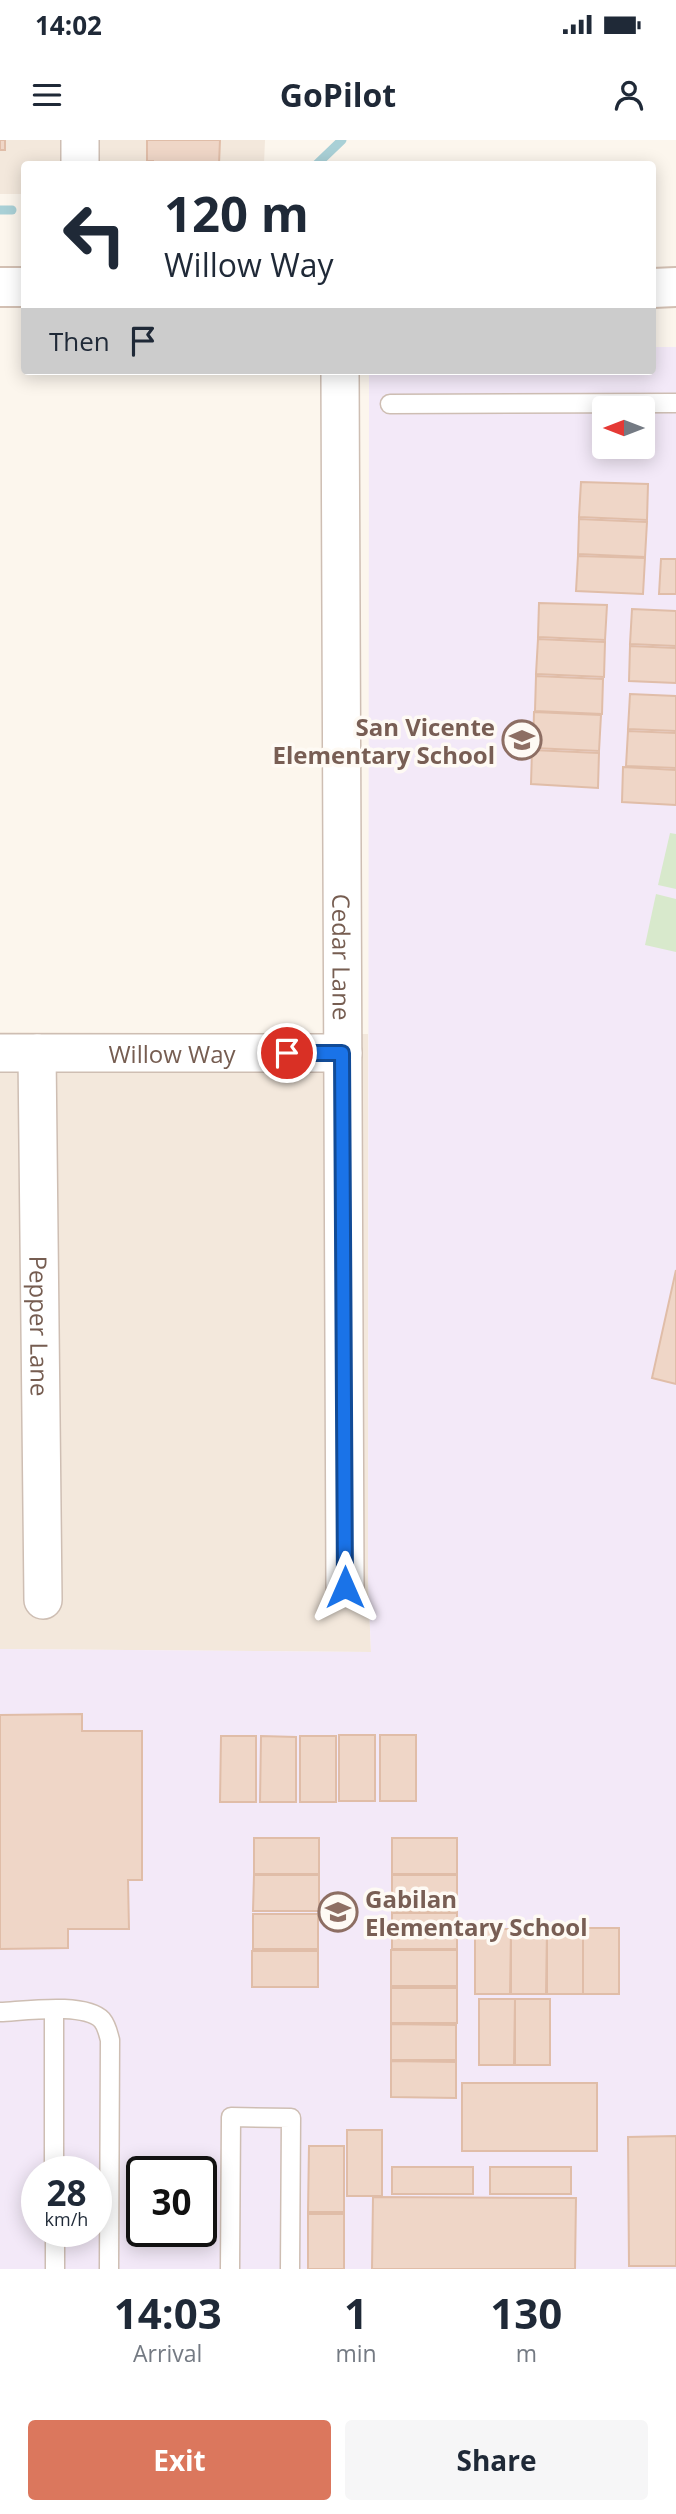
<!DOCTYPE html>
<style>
body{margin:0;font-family:"Open Sans",sans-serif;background:#f6f6f7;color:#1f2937;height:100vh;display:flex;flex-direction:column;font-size:26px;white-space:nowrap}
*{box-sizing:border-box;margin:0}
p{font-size:23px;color:#747a83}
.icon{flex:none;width:38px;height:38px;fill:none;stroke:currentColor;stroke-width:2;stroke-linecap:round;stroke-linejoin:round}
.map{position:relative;height:2129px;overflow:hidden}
.details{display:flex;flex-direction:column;background:#fff;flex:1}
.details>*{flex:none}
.banner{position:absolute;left:21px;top:21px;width:635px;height:214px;border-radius:7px;box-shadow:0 4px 18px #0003;background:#fff;color:#1f2937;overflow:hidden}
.needle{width:46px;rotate:270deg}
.tools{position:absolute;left:592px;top:256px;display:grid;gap:14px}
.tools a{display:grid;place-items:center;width:63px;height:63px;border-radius:7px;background:#fff;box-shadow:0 4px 18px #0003;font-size:35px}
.speed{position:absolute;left:21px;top:2016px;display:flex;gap:14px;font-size:35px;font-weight:700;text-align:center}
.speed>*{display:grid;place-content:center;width:91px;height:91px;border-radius:50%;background:#fff;box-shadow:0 4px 18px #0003;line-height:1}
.speed small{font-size:18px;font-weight:400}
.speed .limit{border:4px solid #111;border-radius:10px;background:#fff;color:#111}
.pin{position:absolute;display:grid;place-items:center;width:60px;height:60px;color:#fff;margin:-30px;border:4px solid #fff;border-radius:50%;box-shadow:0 2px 7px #0007}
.me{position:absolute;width:77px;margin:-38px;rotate:0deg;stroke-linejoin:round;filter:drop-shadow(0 0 5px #0008)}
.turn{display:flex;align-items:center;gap:24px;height:147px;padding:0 28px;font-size:32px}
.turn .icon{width:91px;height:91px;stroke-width:2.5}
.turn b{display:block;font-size:49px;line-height:60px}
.then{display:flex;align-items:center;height:66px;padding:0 28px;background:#0003;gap:14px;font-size:26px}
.eta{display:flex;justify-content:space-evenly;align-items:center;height:119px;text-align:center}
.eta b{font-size:42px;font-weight:700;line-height:49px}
.cta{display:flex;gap:14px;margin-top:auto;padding:14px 28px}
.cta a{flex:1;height:80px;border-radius:7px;background:#db775d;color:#fff;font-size:28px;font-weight:700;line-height:80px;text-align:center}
.cta a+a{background:#f6f6f7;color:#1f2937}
.status{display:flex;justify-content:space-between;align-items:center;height:49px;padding:0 35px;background:#fff;direction:ltr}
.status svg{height:19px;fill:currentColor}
header{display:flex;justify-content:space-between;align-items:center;height:91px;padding:0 28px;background:#fff;font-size:32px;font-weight:700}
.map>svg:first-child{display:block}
.residential{fill:#f3e8dc}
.education{fill:#f3e9f8;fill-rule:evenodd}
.green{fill:#d8e9cc}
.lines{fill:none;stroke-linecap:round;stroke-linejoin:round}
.stream{stroke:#a9d0d6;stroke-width:9}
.building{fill:#efd6c7;stroke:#e0bda8;stroke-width:2}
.lane-casing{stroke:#cebeb3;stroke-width:21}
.street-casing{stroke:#cebeb3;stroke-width:40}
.secondary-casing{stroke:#d3c0b3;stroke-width:42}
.lane{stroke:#fff;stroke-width:18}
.street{stroke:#fff;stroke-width:37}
.secondary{stroke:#fff;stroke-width:38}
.route-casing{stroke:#114b97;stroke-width:18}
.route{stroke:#1a73e8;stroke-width:12}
.labels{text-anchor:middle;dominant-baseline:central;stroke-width:7;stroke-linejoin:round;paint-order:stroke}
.education-label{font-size:24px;font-weight:bold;fill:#785e54;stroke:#fefaf4;text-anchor:end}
.street-label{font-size:24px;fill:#765d51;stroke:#fefaf4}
</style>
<div class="status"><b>14:02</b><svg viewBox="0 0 49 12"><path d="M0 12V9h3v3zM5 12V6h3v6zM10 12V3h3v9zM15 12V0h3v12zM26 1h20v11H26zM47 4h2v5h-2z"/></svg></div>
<header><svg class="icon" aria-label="menu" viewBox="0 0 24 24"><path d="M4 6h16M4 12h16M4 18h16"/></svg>GoPilot<svg class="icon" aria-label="person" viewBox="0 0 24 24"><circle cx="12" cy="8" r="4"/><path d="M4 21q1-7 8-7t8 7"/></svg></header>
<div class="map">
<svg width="676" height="2129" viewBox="0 0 676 2129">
<rect width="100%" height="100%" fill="#fcf6ed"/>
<g class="residential">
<path d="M 0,0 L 265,0 L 264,24 L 24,24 L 24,54 L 0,54 Z"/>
<path d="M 0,892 L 368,894 L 368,1441 L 371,1512 L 0,1509 Z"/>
</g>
<path class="education" d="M 653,207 L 676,207 L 676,2129 L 0,2129 L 0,1509 L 371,1512 L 368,1441 L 369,231 L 653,231 ZM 604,268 L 642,268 L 642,306 L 604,306 ZM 37,2032 L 96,2032 L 96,2091 L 37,2091 ZM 142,2032 L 201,2032 L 201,2091 L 142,2091 Z"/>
<g class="green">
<path d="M 670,693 L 676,694 L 676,749 L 658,745 Z"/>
<path d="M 656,754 L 676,759 L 676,812 L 645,805 Z"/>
</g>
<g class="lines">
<g class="stream">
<path d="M 317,24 L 342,0"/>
<path d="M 0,70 L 12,70"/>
</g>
</g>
<g class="building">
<rect x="0" y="0" width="5" height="10"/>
<path d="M 147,0 L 220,0 L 219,24 L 153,24 L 153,21 L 147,21 Z"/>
<path d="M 581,342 L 648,344 L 647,380 L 579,377 Z"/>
<path d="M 579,379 L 647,382 L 645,417 L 578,414 Z"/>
<path d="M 578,416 L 645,418 L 643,454 L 576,451 Z"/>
<path d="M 661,419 L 676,419 L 676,454 L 659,454 Z"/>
<path d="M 539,463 L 607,465 L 605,500 L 538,497 Z"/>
<path d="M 632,469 L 676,471 L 676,506 L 630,504 Z"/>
<path d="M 538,499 L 605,502 L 604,537 L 536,534 Z"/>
<path d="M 630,506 L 676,508 L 676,543 L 629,541 Z"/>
<path d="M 536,536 L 603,539 L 602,574 L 535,571 Z"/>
<path d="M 630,554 L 676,556 L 676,591 L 628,589 Z"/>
<path d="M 534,572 L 601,575 L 599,611 L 533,608 Z"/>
<path d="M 628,591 L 676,593 L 676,628 L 626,626 Z"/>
<path d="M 532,610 L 599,613 L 598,648 L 531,644 Z"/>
<path d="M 623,627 L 676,630 L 676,665 L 622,662 Z"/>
<path d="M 676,1130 L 676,1244 L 652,1238 Z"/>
<path d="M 82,1574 L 82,1591 L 142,1591 L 142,1740 L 128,1740 L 129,1789 L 68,1789 L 68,1808 L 0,1809 L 0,1575 Z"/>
<rect x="339" y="1595" width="36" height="66"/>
<rect x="380" y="1595" width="36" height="66"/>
<path d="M 221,1596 L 256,1596 L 256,1662 L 220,1662 Z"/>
<path d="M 261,1596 L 296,1597 L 296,1662 L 260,1662 Z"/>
<rect x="300" y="1596" width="36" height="66"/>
<rect x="254" y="1698" width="65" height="36"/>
<rect x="392" y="1698" width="65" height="36"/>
<path d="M 254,1735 L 319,1735 L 319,1771 L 253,1771 Z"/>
<rect x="392" y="1735" width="65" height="36"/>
<rect x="392" y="1773" width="65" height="36"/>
<rect x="253" y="1774" width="65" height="35"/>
<rect x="547" y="1788" width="36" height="66"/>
<rect x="583" y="1788" width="36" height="66"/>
<path d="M 475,1789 L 511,1789 L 510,1854 L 475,1854 Z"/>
<path d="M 511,1789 L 547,1789 L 546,1854 L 511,1854 Z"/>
<rect x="391" y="1810" width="66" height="36"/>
<rect x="252" y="1811" width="66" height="36"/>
<rect x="391" y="1848" width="66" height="35"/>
<path d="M 479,1859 L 515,1859 L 514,1925 L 479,1925 Z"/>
<rect x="515" y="1859" width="35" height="66"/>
<path d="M 391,1884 L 456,1885 L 456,1920 L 391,1920 Z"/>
<path d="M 391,1921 L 456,1922 L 456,1958 L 391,1957 Z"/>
<rect x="462" y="1943" width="135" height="68"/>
<rect x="347" y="1990" width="35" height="66"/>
<path d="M 676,1996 L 676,2126 L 629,2126 L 628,1997 Z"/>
<path d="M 309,2006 L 344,2006 L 344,2072 L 308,2072 Z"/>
<rect x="392" y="2027" width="81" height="27"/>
<rect x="490" y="2027" width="81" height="27"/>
<path d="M 373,2057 L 576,2058 L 575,2129 L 372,2129 Z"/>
<rect x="308" y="2074" width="36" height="55"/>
</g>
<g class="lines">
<g class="lane-casing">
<g id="lane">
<path d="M 390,264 L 676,263"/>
<path d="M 54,1870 L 54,2032"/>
<path d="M 0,1872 C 24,1871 85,1862 102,1880 C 107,1886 108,1893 110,1900 L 109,2129"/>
<path d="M 55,2091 L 55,2129"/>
<path d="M 230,2129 L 231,1977 L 291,1978 L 290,2129"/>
</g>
</g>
<g class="street-casing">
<g id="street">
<path d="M 80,24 L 80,0"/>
<path id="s1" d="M 340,231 L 345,1446"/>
<path id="s2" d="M 0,913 L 343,913"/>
<path id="s3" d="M 37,913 L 43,1460"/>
</g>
</g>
<g class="secondary-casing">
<g id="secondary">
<path d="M 0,147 L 24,147"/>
<path d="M 653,148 L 676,147"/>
</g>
</g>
<use href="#lane" class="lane"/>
<use href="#street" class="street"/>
<use href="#secondary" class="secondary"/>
</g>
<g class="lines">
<g class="route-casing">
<path id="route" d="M 287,913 L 342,913 L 345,1447"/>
</g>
<use href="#route" class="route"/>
</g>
<defs>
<g id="school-ring" transform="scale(2.0125)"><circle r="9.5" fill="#fefaf4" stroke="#8d6e63" stroke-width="1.5"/><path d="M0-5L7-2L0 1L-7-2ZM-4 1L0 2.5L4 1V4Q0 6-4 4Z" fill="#8d6e63"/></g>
</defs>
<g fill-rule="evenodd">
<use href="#school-ring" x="522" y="600"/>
<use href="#school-ring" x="338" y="1772"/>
</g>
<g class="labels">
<g class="education-label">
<text x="495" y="586">San Vicente<tspan x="495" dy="28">Elementary School</tspan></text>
<text x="365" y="1758" text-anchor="start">Gabilan<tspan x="365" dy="28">Elementary School</tspan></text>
</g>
<g class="street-label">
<text stroke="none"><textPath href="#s1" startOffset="586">Cedar Lane</textPath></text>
<text stroke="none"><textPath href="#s2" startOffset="172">Willow Way</textPath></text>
<text stroke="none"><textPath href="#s3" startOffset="273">Pepper Lane</textPath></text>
</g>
</g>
</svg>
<div class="tools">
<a><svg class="needle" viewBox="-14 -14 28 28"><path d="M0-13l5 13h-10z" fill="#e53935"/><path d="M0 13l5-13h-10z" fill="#747a83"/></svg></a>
</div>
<div class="speed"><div>28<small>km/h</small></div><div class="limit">30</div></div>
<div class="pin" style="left:287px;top:913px;background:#d93025"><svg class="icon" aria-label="arrive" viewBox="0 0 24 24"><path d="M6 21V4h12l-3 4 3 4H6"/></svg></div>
<svg class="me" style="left:345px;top:1447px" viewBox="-20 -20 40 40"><path d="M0-17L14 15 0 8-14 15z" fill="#1a73e8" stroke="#fff" stroke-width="4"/></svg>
<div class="banner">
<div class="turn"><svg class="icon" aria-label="left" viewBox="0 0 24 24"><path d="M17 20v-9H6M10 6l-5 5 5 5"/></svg><div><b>120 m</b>Willow Way</div></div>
<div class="then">Then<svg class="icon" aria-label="arrive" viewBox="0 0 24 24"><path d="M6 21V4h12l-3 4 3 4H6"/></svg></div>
</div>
</div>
<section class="details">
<div class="eta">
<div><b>14:03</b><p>Arrival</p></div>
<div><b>1</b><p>min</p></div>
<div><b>130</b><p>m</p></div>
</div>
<div class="cta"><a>Exit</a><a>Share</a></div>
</section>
